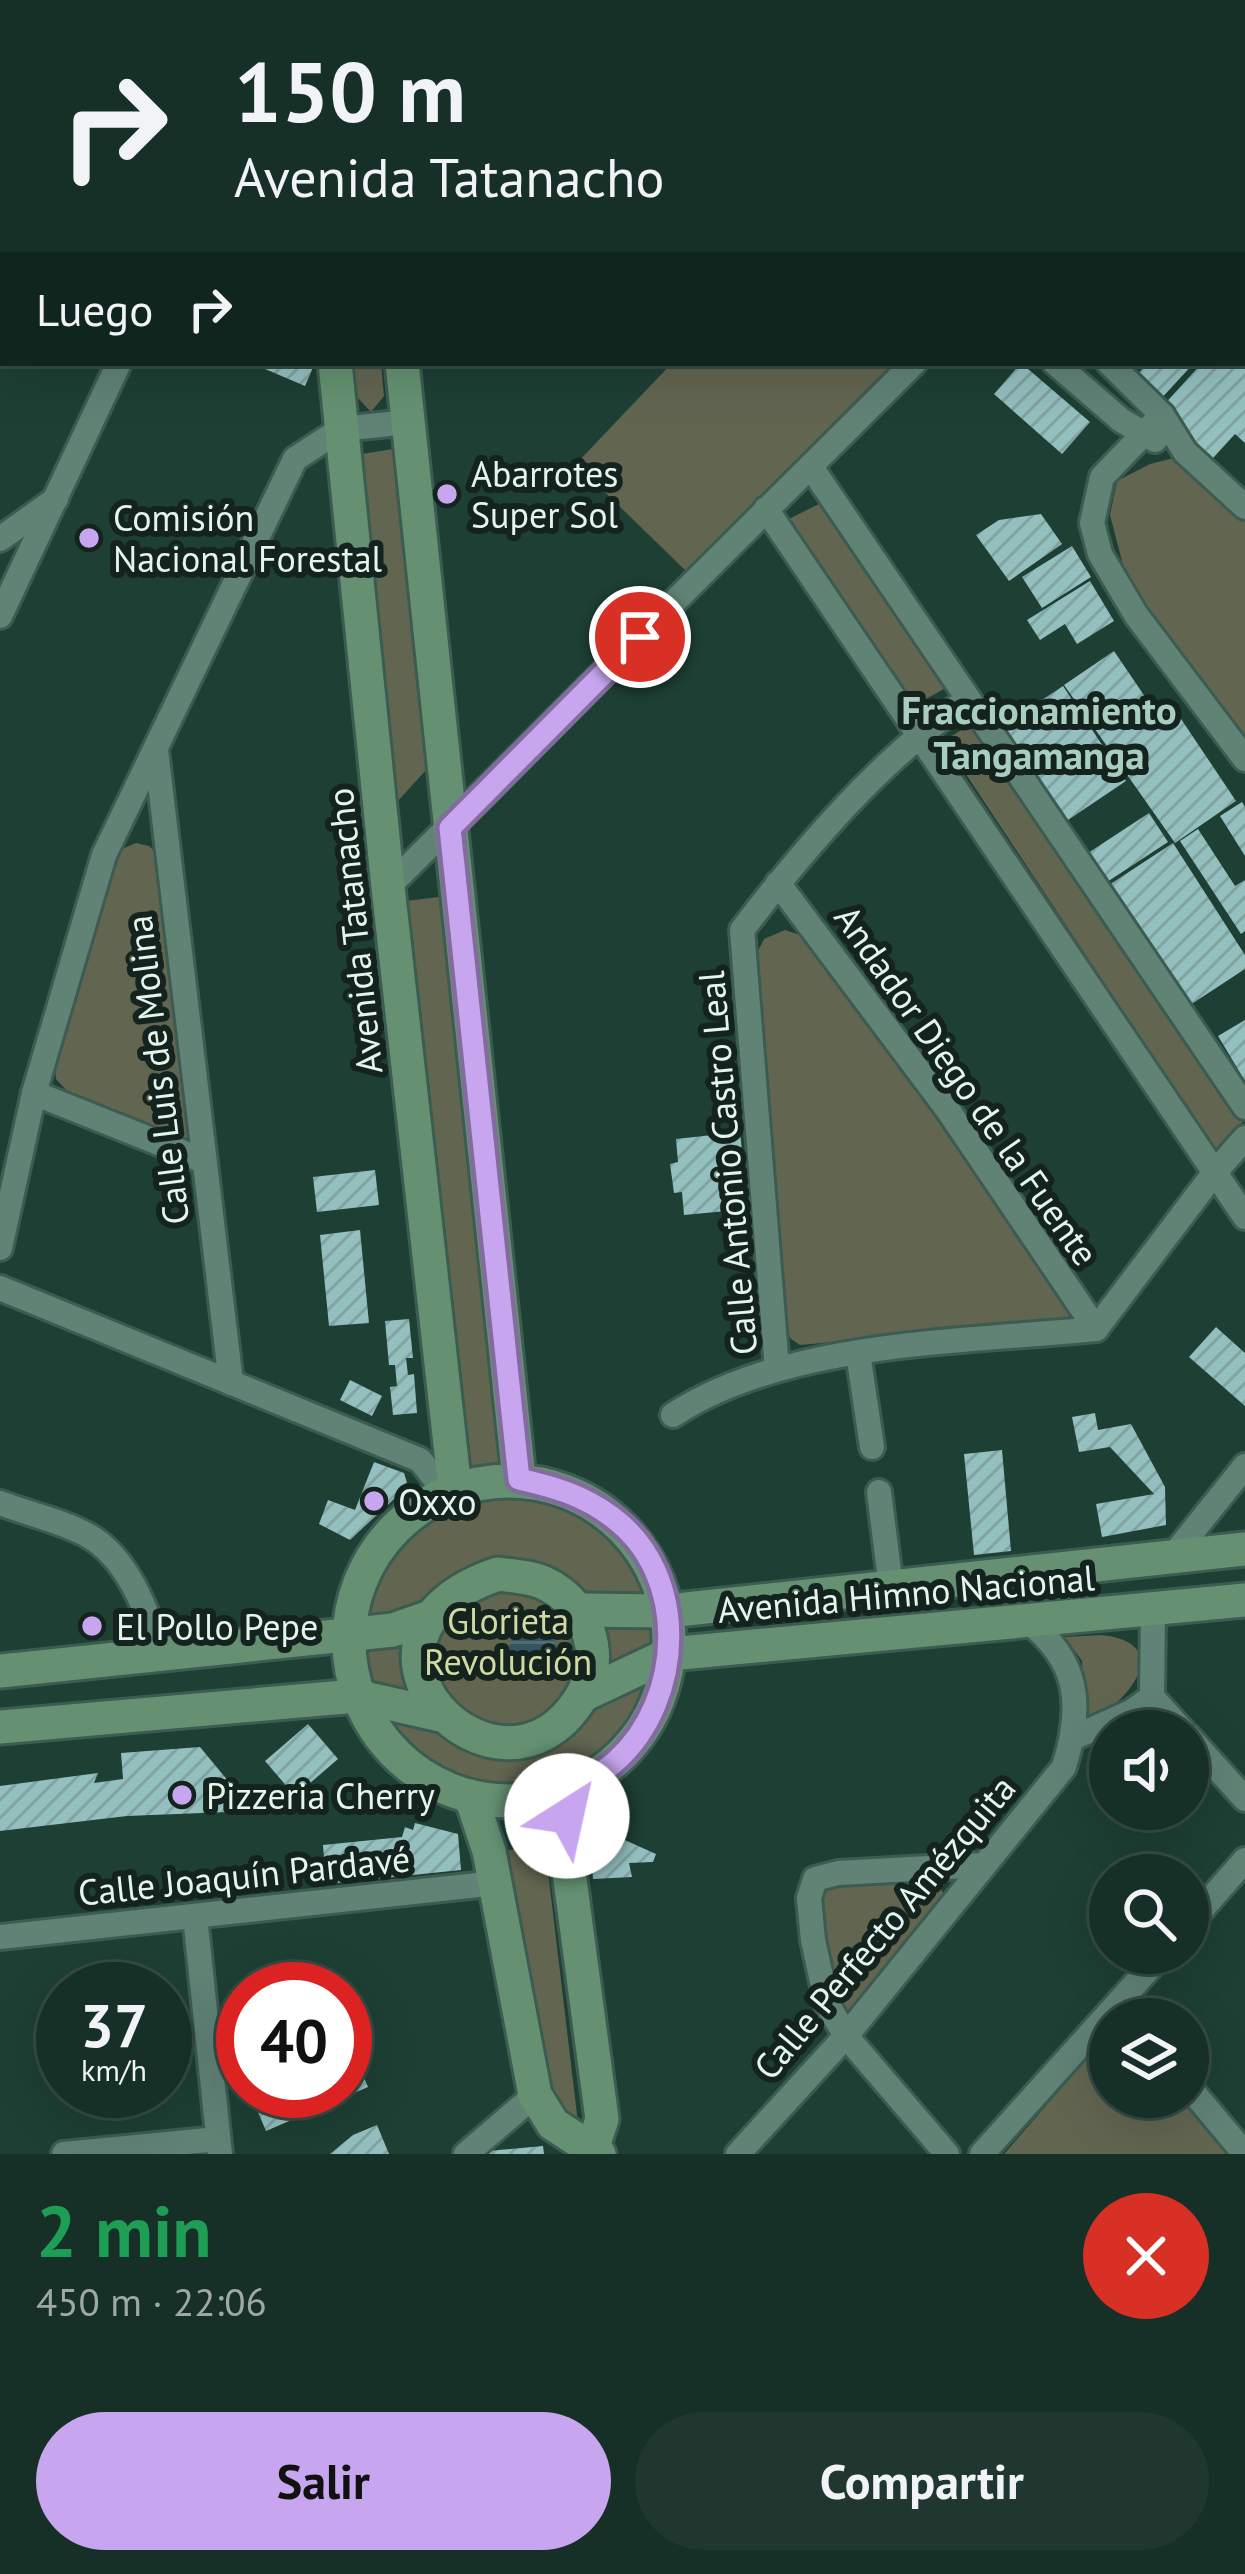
<!DOCTYPE html>
<html lang="es">
<meta charset="utf-8">
<style>
body{margin:0;font-family:"PT Sans",sans-serif;background:#1f372f;color:#f1f3f6;height:100vh;display:flex;flex-direction:column;font-size:45px;white-space:nowrap}
*{box-sizing:border-box;margin:0}
p{font-size:39px;color:#9ea9a7}
.icon{flex:none;width:66px;height:66px;fill:none;stroke:currentColor;stroke-width:2;stroke-linecap:round;stroke-linejoin:round}
.map{position:relative;height:2154px;overflow:hidden}
.side{display:flex;flex-direction:column;background:#162f27;flex:1}
.side>*{flex:none}
.guide{position:absolute;left:0px;top:0px;width:1245px;height:366px;box-shadow:0 12px 48px #0002,0 0 0 3px #354a44;background:#162f27;color:#f1f3f6;overflow:hidden}
.buttons{position:absolute;left:1089px;top:1710px;display:grid;gap:24px}
.buttons a{display:grid;place-items:center;width:120px;height:120px;border-radius:50%;background:#162f27;box-shadow:0 12px 48px #0002,0 0 0 3px #354a44;font-size:60px}
.speed{position:absolute;left:36px;top:1962px;display:flex;gap:24px;font-size:60px;font-weight:700;text-align:center}
.speed>*{display:grid;place-content:center;width:156px;height:156px;border-radius:50%;background:#162f27;box-shadow:0 12px 48px #0002,0 0 0 3px #354a44;line-height:1}
.speed small{font-size:30px;font-weight:400}
.speed .limit{border:18px solid #d22;background:#fff;color:#111}
.pin{position:absolute;display:grid;place-items:center;width:102px;height:102px;color:#fff;margin:-51px;border:6px solid #fff;border-radius:50%;box-shadow:0 3px 12px #0007}
.me{position:absolute;width:132px;margin:-66px;rotate:35deg;stroke-linejoin:round;filter:drop-shadow(0 0 9px #0008)}
.turn{display:flex;align-items:center;gap:42px;height:252px;padding:0 36px;font-size:54px}
.turn .icon{width:156px;height:156px;stroke-width:2.5}
.turn b{display:block;font-size:84px;line-height:102px}
.then{display:flex;align-items:center;height:114px;padding:0 36px;background:#0003;gap:24px;font-size:45px}
.round{display:grid;place-items:center;flex:none;width:126px;height:126px;border-radius:63px;background:#1f372f}
.overview{display:flex;align-items:center;justify-content:space-between;height:204px;padding:0 36px}
h1{font-size:72px;font-weight:700;line-height:90px;color:#1e9e55}
.cta{display:flex;gap:24px;margin-top:auto;padding:24px 36px}
.cta a{flex:1;height:138px;border-radius:72px;background:#c7a6ef;color:#111;font-size:48px;font-weight:700;line-height:138px;text-align:center}
.cta a+a{background:#1f372f;color:#f1f3f6}
.map>svg:first-child{display:block}
.green{fill:#626550}
.water{fill:url(#water-rules)}
.building{fill:url(#building-hatch)}
.lines{fill:none;stroke-linecap:round;stroke-linejoin:round}
.street-casing{stroke:#3c5c52;stroke-width:30}
.secondary-casing{stroke:#3c5c52;stroke-width:39}
.highway-casing{stroke:#3c5c52;stroke-width:42}
.street{stroke:#608376;stroke-width:24}
.secondary{stroke:#659172;stroke-width:33}
.highway{stroke:#70b169;stroke-width:36}
.route-casing{stroke:#816c9b;stroke-width:30}
.route{stroke:#c7a6ef;stroke-width:21}
.poi-dot{fill:#c7a6ef;stroke:#14231d;stroke-width:4.5}
.labels{text-anchor:middle;dominant-baseline:central;stroke-width:12;stroke-linejoin:round;paint-order:stroke}
.poi-label{font-size:36px;fill:#e3f6ee;stroke:#14231d;text-anchor:start}
.street-label{font-size:36px;fill:#e3f6ee;stroke:#14231d}
.park-label{font-size:36px;fill:#d2daa4;stroke:#14231d}
.neighbourhood-label{font-size:39px;font-weight:bold;fill:#a9cec0;stroke:#14231d}
</style>
<div class="map">
<svg width="1245" height="2154" viewBox="0 0 1245 2154">
<defs>
<pattern id="water-rules" width="6" height="5" patternUnits="userSpaceOnUse" patternTransform="scale(3)"><rect width="6" height="5" fill="#355460"/><path d="M0 2.5h6" fill="none" stroke="#526d77"/></pattern>
<pattern id="building-hatch" width="6" height="6" patternUnits="userSpaceOnUse" patternTransform="scale(3)"><rect width="6" height="6" fill="#94bfbf"/><path d="M-1 1l2-2M0 6l6-6M5 7l2-2" fill="none" stroke="#80a2a1"/></pattern>
</defs>
<rect width="100%" height="100%" fill="#1d3f34"/>
<g class="green">
<path d="M 354,363 L 381,363 L 384,396 L 371,412 L 357,397 Z"/>
<path d="M 672,363 L 885,363 L 887,374 L 688,573 L 576,464 Z"/>
<path d="M 393,449 L 426,770 L 397,802 L 362,454 Z"/>
<path d="M 1174,458 L 1192,462 L 1245,507 L 1245,756 L 1136,615 L 1110,515 L 1117,481 L 1150,464 Z"/>
<path d="M 821,503 L 944,689 L 913,706 L 789,519 Z"/>
<path d="M 969,725 L 1243,1121 L 1216,1152 L 944,741 Z"/>
<path d="M 136,843 L 149,846 L 161,857 L 197,1143 L 67,1091 L 56,1079 L 55,1068 L 109,869 L 117,851 Z"/>
<path d="M 439,897 L 502,1471 L 469,1477 L 406,901 Z"/>
<path d="M 785,930 L 812,939 L 1075,1320 L 800,1345 L 791,1339 L 785,1328 L 753,961 L 764,939 Z"/>
<circle cx="509" cy="1641" r="160"/>
<path d="M 1101,1635 C 1172,1642 1134,1697 1094,1719 L 1084,1709 L 1082,1661 L 1065,1637 Z"/>
<path d="M 545,1846 L 578,2123 L 567,2120 L 535,2081 L 507,1850 Z"/>
<path d="M 932,1873 L 946,1898 L 844,2023 L 821,1936 L 824,1885 Z"/>
<path d="M 1110,2032 L 1110,2097 L 1179,2097 L 1229,2154 L 1004,2154 Z"/>
</g>
<path class="water" d="M 533,1625 L 549,1630 L 559,1652 L 554,1667 L 532,1677 C 500,1668 501,1634 533,1625 Z"/>
<g class="building">
<path d="M 251,363 L 312,363 L 312,370 L 305,386 Z"/>
<path d="M 1021,363 L 1090,422 L 1062,454 L 994,394 Z"/>
<path d="M 1148,363 L 1194,363 L 1158,402 L 1133,379 Z"/>
<path d="M 1202,363 L 1245,363 L 1245,443 L 1235,434 L 1213,458 L 1160,409 Z"/>
<path d="M 1041,514 L 1062,544 L 1009,581 L 976,535 L 999,520 Z"/>
<path d="M 1072,546 L 1091,577 L 1042,608 L 1022,577 Z"/>
<path d="M 1090,581 L 1114,621 L 1077,644 L 1065,624 L 1040,640 L 1027,620 Z"/>
<path d="M 1114,651 L 1156,713 L 1171,704 L 1236,801 L 1175,843 L 1064,685 Z"/>
<path d="M 1063,686 L 1126,781 L 1065,822 L 1002,727 Z"/>
<path d="M 1242,802 L 1245,807 L 1245,856 L 1220,816 Z"/>
<path d="M 1149,813 L 1168,842 L 1107,882 L 1088,853 Z"/>
<path d="M 1198,829 L 1235,886 L 1245,880 L 1245,931 L 1241,934 L 1180,841 Z"/>
<path d="M 1173,843 L 1245,955 L 1245,969 L 1187,1007 L 1109,885 Z"/>
<path d="M 1245,1020 L 1245,1081 L 1218,1036 Z"/>
<path d="M 740,1132 L 748,1209 L 684,1215 L 682,1192 L 674,1193 L 670,1164 L 678,1162 L 676,1139 Z"/>
<path d="M 375,1170 L 379,1205 L 317,1212 L 313,1177 Z"/>
<path d="M 360,1230 L 369,1323 L 329,1326 L 320,1235 Z"/>
<path d="M 409,1319 L 413,1358 L 406,1358 L 408,1375 L 414,1374 L 417,1413 L 393,1415 L 390,1387 L 397,1386 L 395,1365 L 389,1365 L 385,1321 Z"/>
<path d="M 1216,1327 L 1245,1353 L 1245,1406 L 1189,1357 Z"/>
<path d="M 350,1380 L 382,1396 L 372,1416 L 340,1400 Z"/>
<path d="M 1095,1413 L 1098,1430 L 1131,1424 L 1165,1487 L 1166,1525 L 1102,1537 L 1096,1504 L 1154,1494 L 1110,1447 L 1079,1452 L 1072,1417 Z"/>
<path d="M 1002,1450 L 1011,1551 L 974,1555 L 964,1454 Z"/>
<path d="M 374,1462 L 404,1473 L 408,1486 L 350,1540 L 319,1524 L 328,1500 L 355,1510 Z"/>
<path d="M 308,1724 L 338,1759 L 295,1796 L 265,1761 Z"/>
<path d="M 200,1747 L 253,1811 L 127,1816 L 0,1831 L 0,1786 L 98,1773 L 94,1783 L 123,1779 L 121,1753 Z"/>
<path d="M 415,1823 L 458,1834 L 461,1870 L 326,1884 L 323,1845 L 402,1837 L 405,1827 L 413,1830 Z"/>
<path d="M 589,1824 L 656,1854 L 653,1862 L 629,1863 L 632,1877 L 593,1879 Z"/>
<path d="M 345,2033 L 368,2087 L 266,2131 L 249,2091 L 345,2091 Z"/>
<path d="M 377,2125 L 389,2154 L 330,2154 L 353,2135 Z"/>
<path d="M 543,2146 L 544,2154 L 487,2154 L 487,2151 Z"/>
</g>
<g class="lines">
<g class="street-casing">
<g id="street">
<path d="M 1055,363 L 1121,420 L 1155,440"/>
<path d="M 1109,363 L 1162,415 L 1185,452 L 1245,507"/>
<path d="M 1162,415 L 1102,477 L 1092,523 L 1100,554 L 1136,615 L 1245,759"/>
<path d="M 811,467 L 1245,1107"/>
<path d="M 766,509 L 1245,1217"/>
<path d="M 0,539 L 56,499"/>
<path d="M 0,616 L 119,363"/>
<path d="M 156,750 L 231,1383"/>
<path d="M 778,883 L 948,1110 L 1096,1329"/>
<path d="M 388,887 L 914,363"/>
<path d="M 34,1093 L 204,1161"/>
<path d="M 0,1248 L 34,1093 L 104,855 L 295,459 L 341,429 L 408,422"/>
<path d="M 0,1288 L 420,1460 L 447,1494"/>
<path d="M 858,1353 L 872,1447"/>
<path d="M 777,1369 L 742,930 C 805,848 881,758 966,701"/>
<path d="M 673,1415 C 785,1341 965,1342 1096,1329 L 1215,1172 L 1245,1138"/>
<path d="M 879,1492 L 891,1587"/>
<path d="M 0,1503 C 28,1514 63,1521 89,1536 C 129,1559 147,1613 162,1654"/>
<path d="M 1172,1557 L 1245,1466"/>
<path d="M 1153,1610 L 1152,1697 L 1183,1731"/>
<path d="M 1188,1736 L 1245,1799"/>
<path d="M 1073,1738 L 1131,1712 L 1152,1697"/>
<path d="M 195,1916 L 220,2154"/>
<path d="M 1188,1925 L 1245,1860"/>
<path d="M 0,1937 L 496,1883"/>
<path d="M 1188,2086 L 1245,2154"/>
<path d="M 64,2154 L 218,2139"/>
<path d="M 466,2154 L 535,2095"/>
<path d="M 738,2154 L 846,2036 L 1064,1767 C 1083,1707 1080,1660 1026,1620"/>
<path d="M 947,2154 L 846,2036 L 827,2004 L 813,1940 L 809,1898 L 815,1879 L 838,1873 L 984,1865"/>
<path d="M 982,2154 L 1163,1953"/>
</g>
</g>
<g class="secondary-casing">
<g id="secondary">
<path d="M 282,0 L 282,3"/>
<path d="M 384,0 L 385,3"/>
<path d="M 188,3 L 193,0"/>
<path d="M 0,34 L 3,34"/>
<path d="M 1242,154 L 1245,153"/>
<path d="M 0,240 L 3,240"/>
<path d="M 335,363 L 388,887 L 455,1489"/>
<path d="M 402,363 L 519,1479"/>
<circle cx="509" cy="1641" r="160"/>
<path d="M 498,1574 C 513,1576 531,1577 544,1583 C 588,1603 607,1657 580,1699 C 498,1828 312,1637 498,1574 Z"/>
<path d="M 580,1610 L 668,1611 L 1245,1549"/>
<path d="M 0,1671 L 393,1630 L 430,1617"/>
<path d="M 583,1695 L 670,1654 L 1245,1600"/>
<path d="M 0,1727 L 356,1696 L 440,1715"/>
<path d="M 568,1791 L 565,1842 L 602,2119 L 593,2147"/>
<path d="M 471,1797 L 489,1851 L 535,2095 L 553,2124 L 599,2154"/>
</g>
</g>
<g class="highway-casing">
<g id="highway">
<path d="M 1123,3 L 1167,0"/>
<path d="M 1242,41 L 1245,41"/>
<path d="M 0,81 L 3,81"/>
<path d="M 0,128 L 3,128"/>
</g>
</g>
<use href="#street" class="street"/>
<use href="#secondary" class="secondary"/>
<use href="#highway" class="highway"/>
</g>
<g class="lines">
<g class="route-casing">
<path id="route" d="M 567,1816 L 568,1791 C 584,1782 603,1773 616,1761 C 684,1700 690,1574 612,1517 C 583,1495 554,1487 519,1479 L 450,828 L 640,637"/>
</g>
<use href="#route" class="route"/>
</g>
<g class="poi-dot">
<circle cx="447" cy="494" r="12"/>
<circle cx="89" cy="538" r="12"/>
<circle cx="374" cy="1501" r="12"/>
<circle cx="92" cy="1626" r="12"/>
<circle cx="182" cy="1795" r="12"/>
</g>
<g class="labels">
<g class="poi-label">
<text x="471" y="473">Abarrotes<tspan x="471" dy="41">Super Sol</tspan></text>
<text x="113" y="517">Comisión<tspan x="113" dy="41">Nacional Forestal</tspan></text>
<text x="398" y="1501">Oxxo</text>
<text x="116" y="1626">El Pollo Pepe</text>
<text x="206" y="1795">Pizzeria Cherry</text>
</g>
<g class="street-label">
<text transform="translate(354 931) rotate(-96)">Avenida Tatanacho</text>
<text transform="translate(157 1070) rotate(-97)">Calle Luis de Molina</text>
<text transform="translate(967 1085) rotate(55)">Andador Diego de la Fuente</text>
<text transform="translate(727 1163) rotate(-95)">Calle Antonio Castro Leal</text>
<text transform="translate(906 1593) rotate(-5)">Avenida Himno Nacional</text>
<text transform="translate(244 1875) rotate(-6)">Calle Joaquín Pardavé</text>
<text transform="translate(884 1927) rotate(-50)">Calle Perfecto Amézquita</text>
</g>
<g class="park-label">
<text x="508" y="1620">Glorieta<tspan x="508" dy="41">Revolución</tspan></text>
</g>
<g class="neighbourhood-label">
<text x="1039" y="709">Fraccionamiento<tspan x="1039" dy="45">Tangamanga</tspan></text>
</g>
</g>
</svg>
<div class="buttons">
<a><svg class="icon" aria-label="sound" viewBox="0 0 24 24"><path d="M4 9h4l5-4v14l-5-4H4zM17 9q2 3 0 6"/></svg></a>
<a><svg class="icon" aria-label="search" viewBox="0 0 24 24"><circle cx="10" cy="10" r="6"/><path d="M15 15l6 6"/></svg></a>
<a><svg class="icon" aria-label="layers" viewBox="0 0 24 24"><path d="M12 4l9 5-9 5-9-5zM3 14l9 5 9-5"/></svg></a>
</div>
<div class="speed"><div>37<small>km/h</small></div><div class="limit">40</div></div>
<div class="pin" style="left:640px;top:637px;background:#d93025"><svg class="icon" aria-label="arrive" viewBox="0 0 24 24"><path d="M6 21V4h12l-3 4 3 4H6"/></svg></div>
<svg class="me" style="left:567px;top:1816px" viewBox="-20 -20 40 40"><circle r="19" fill="#fff"/><path d="M0-13L10 11 0 6-10 11z" fill="#c7a6ef"/></svg>
<div class="guide">
<div class="turn"><svg class="icon" aria-label="right" viewBox="0 0 24 24"><path d="M7 20v-9h11M14 6l5 5-5 5"/></svg><div><b>150 m</b>Avenida Tatanacho</div></div>
<div class="then">Luego<svg class="icon" aria-label="right" viewBox="0 0 24 24"><path d="M7 20v-9h11M14 6l5 5-5 5"/></svg></div>
</div>
</div>
<section class="side">
<div class="overview"><div><h1>2 min</h1><p>450 m · 22:06</p></div><a class="round" style="background:#d93025;color:#fff"><svg class="icon" aria-label="close" viewBox="0 0 24 24"><path d="M6 6l12 12M18 6L6 18"/></svg></a></div>
<div class="cta"><a>Salir</a><a>Compartir</a></div>
</section>
